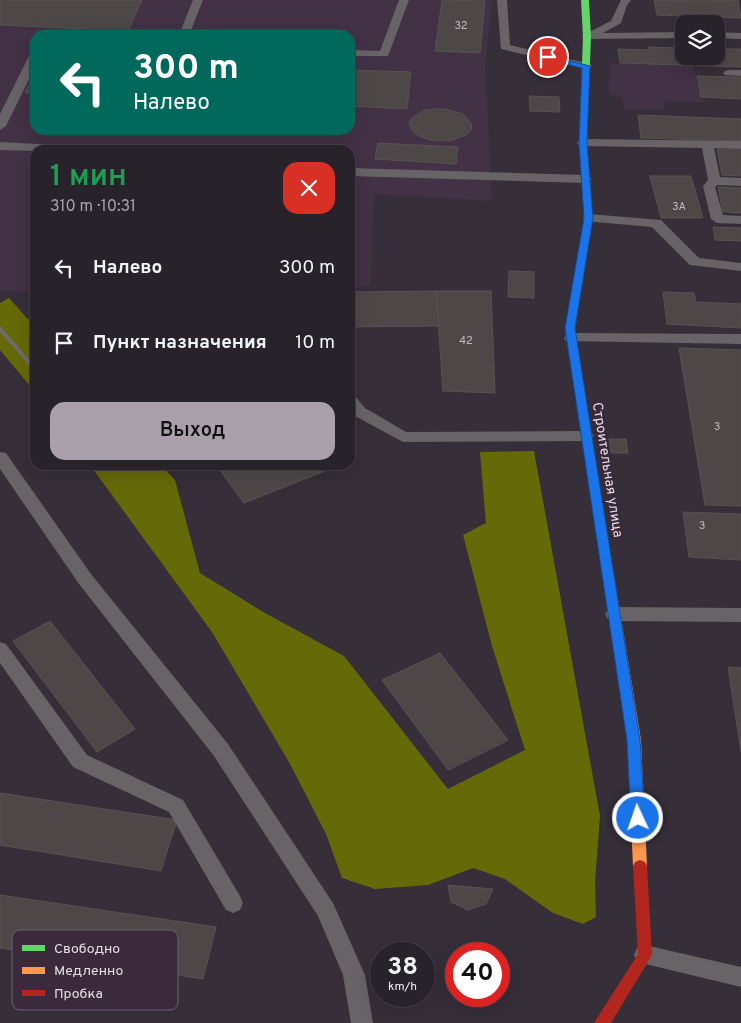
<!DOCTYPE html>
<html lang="ru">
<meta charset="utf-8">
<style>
body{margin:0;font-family:Overpass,sans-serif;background:#342f36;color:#f1f3f6;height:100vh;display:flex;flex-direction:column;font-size:19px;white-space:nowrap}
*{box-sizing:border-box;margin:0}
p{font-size:16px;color:#a5a4a8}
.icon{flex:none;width:28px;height:28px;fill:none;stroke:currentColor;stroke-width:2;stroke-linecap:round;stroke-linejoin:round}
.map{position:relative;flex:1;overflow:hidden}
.details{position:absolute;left:30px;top:145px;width:325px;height:325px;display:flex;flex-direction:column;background:#28222a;border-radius:15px;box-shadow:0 5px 20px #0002,0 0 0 1px #443f47}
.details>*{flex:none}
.banner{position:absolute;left:30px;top:30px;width:325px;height:105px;border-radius:15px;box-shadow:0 5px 20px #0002,0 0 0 1px #443f47;background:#00695c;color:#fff;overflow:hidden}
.controls{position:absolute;left:675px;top:15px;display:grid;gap:10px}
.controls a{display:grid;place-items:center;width:50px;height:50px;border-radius:10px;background:#28222a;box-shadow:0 5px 20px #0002,0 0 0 1px #443f47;font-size:25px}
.speed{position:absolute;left:370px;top:942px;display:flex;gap:10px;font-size:25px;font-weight:700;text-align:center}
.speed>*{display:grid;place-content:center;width:65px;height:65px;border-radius:50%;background:#28222a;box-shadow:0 5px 20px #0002,0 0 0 1px #443f47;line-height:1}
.speed small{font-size:12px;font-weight:400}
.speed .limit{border:8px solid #d22;background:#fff;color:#111}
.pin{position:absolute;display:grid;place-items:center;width:42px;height:42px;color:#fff;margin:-21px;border:2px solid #fff;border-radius:50%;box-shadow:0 1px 5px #0007}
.me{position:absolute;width:55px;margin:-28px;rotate:357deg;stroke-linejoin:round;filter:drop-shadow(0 0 4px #0008)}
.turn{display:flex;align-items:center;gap:18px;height:105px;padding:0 20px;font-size:22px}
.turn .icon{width:65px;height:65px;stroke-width:2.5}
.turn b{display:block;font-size:35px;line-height:42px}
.round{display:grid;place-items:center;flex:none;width:52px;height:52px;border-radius:15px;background:#342f36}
.headline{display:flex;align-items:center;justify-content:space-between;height:85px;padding:0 20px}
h1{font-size:30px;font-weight:600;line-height:38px;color:#1e9e55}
.cta{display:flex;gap:10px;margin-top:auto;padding:10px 20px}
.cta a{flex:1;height:58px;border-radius:15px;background:#aaa0ab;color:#111;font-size:20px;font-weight:600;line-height:58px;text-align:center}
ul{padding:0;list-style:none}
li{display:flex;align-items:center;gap:15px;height:75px;padding:0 20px}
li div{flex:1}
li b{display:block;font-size:19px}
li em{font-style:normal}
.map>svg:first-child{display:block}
.built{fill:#433145;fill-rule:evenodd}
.forest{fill:#666908}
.building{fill:#4d4748;stroke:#585252}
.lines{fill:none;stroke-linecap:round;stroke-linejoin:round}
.lane{fill:#676366;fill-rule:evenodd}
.fast{fill:#63d668;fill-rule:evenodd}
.slow{fill:#ff974d;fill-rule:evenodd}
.jam{fill:#b3261e;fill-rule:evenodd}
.rail{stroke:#706a6f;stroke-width:4}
.route{fill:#1a73e8;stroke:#114b97}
.labels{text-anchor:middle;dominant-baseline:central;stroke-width:4.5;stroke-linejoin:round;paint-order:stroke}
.number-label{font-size:11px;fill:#c1b8c1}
.street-label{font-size:14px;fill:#e8dee9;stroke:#3a2a3c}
.key{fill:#3a2a3c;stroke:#6e6070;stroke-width:1}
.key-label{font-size:14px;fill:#e8dee9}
</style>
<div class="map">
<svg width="741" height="1023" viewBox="0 0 741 1023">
<rect width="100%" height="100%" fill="#362e38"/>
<g class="built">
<path d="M 0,0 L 492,0 L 485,65 L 492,201 L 374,194 L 371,286 L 350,287 L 350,150 L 35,150 L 35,291 L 0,291 ZM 35,35 L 350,35 L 350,130 L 35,130 Z"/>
<path d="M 610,63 L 693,66 L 703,102 L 666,101 L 664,110 L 624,109 L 622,98 L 609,94 Z"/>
</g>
<g class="forest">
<path d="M 9,298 L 35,327 L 35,392 L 0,350 L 0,303 Z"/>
<path d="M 534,451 L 600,816 L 595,883 L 596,917 L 583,924 L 553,913 L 505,879 L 473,868 L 428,885 L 375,889 L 342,878 L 326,834 L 289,762 L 212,632 L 90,465 L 161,465 L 175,480 L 200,573 L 265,613 L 344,656 L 448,789 L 525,750 L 492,646 L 463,535 L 486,523 L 480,452 Z"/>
</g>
<g class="building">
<path d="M 0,0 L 142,0 L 128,31 L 0,25 Z"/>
<path d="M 442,0 L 485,1 L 480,53 L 435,51 Z"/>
<path d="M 654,0 L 738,0 L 741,18 L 657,15 Z"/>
<path d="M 648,47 L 684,48 L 684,56 L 716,56 L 716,49 L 741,49 L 741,67 L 620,63 L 618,49 L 649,50 Z"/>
<path d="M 350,70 L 411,72 L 407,109 L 350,106 Z"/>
<path d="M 35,73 L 35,93 L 25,93 Z"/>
<path d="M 697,76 L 741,77 L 741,99 L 701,97 Z"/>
<path d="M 529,96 L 559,97 L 560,112 L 530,111 Z"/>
<path d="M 435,109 L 445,109 L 463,114 L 472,124 L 471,130 L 466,135 L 449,141 L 429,140 L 414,133 L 409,123 L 412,118 L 425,110 Z"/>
<path d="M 638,115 L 741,119 L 741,141 L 641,138 Z"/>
<path d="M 378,143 L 458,147 L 456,164 L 375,159 Z"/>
<path d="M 717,149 L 741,150 L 741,176 L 722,175 Z"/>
<path d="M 650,176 L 691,176 L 703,218 L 661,218 Z"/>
<path d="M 718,187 L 741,188 L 741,213 L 723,212 Z"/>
<path d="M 713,227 L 741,228 L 741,241 L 715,240 Z"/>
<path d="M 509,271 L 534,272 L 534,298 L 508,297 Z"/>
<path d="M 436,291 L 491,291 L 495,393 L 443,391 Z"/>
<path d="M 436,291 L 439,326 L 350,327 L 350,292 Z"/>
<path d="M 663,292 L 694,293 L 696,302 L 741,304 L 741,328 L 667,324 Z"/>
<path d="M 679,348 L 741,350 L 741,506 L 705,505 Z"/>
<path d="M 609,439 L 626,439 L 628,453 L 611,453 Z"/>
<path d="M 216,465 L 321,465 L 325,471 L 244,503 Z"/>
<path d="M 683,512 L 741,514 L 741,560 L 689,557 Z"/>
<path d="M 50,621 L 135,729 L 97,752 L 13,641 Z"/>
<path d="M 440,653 L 508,740 L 448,770 L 382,680 Z"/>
<path d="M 728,667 L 741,668 L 741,752 Z"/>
<path d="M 0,793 L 177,820 L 161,871 L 0,845 Z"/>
<path d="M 448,885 L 493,889 L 486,904 L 468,910 L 451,902 Z"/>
<path d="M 0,895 L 216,927 L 203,979 L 0,948 Z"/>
</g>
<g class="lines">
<g class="lane">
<path d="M 193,0 L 203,0 L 189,35 L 179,35 Z"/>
<path d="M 399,0 L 409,0 L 388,56 L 350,56 L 350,50 L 380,51 Z"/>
<path d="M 497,0 L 507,0 L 510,45 L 590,64 L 592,66 L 590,68 L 586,69 L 501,49 Z"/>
<path d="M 621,0 L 631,0 L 627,5 L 621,23 L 603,33 L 684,32 L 684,38 L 583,39 L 582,37 L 583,35 L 611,21 Z"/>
<path d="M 716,32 L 741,33 L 741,39 L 716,38 Z"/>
<path d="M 35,53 L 35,67 L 6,126 L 0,130 L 0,114 L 29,56 Z"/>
<path d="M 729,70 L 741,70 L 741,76 L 725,75 L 723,73 L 725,71 Z"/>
<path d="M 583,139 L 741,141 L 741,149 L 714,148 L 720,177 L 741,178 L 741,186 L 717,185 L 715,187 L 723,215 L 741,216 L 741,224 L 717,223 L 711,219 L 703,186 L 708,180 L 702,148 L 579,146 L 577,143 Z"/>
<path d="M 0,142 L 77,146 L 83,150 L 35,151 L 0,150 Z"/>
<path d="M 350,168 L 586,175 L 592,179 L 586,183 L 350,176 Z"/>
<path d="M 589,214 L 661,220 L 699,258 L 741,263 L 741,271 L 690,265 L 652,227 L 584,221 L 583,218 Z"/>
<path d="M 571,333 L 741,334 L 741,344 L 566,341 L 564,338 L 566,335 Z"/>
<path d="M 350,395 L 355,396 L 365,408 L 406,432 L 586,431 L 591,432 L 594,436 L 591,440 L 586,441 L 403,442 L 355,416 L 350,410 Z"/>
<path d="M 0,452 L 6,453 L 91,574 L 228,744 L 333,903 L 365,975 L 373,1023 L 351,1023 L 343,975 L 318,916 L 214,756 L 79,584 L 0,469 Z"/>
<path d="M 614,607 L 741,608 L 741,622 L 614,621 L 608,619 L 605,614 L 608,609 Z"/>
<path d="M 0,642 L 6,644 L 87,755 L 183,800 L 240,896 L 243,903 L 240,910 L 233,913 L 226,910 L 169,812 L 73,767 L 0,663 Z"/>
<path d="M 645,945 L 741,967 L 741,987 L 637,962 L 634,955 L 637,948 Z"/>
</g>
<path class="fast" d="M 581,0 L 589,0 L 591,37 L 587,143 L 593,218 L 575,329 L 594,452 L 589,456 L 584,452 L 565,329 L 585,218 L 579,143 L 583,37 Z"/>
<path class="slow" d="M 589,448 L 594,452 L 641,740 L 647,866 L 645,870 L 640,872 L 635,870 L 633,866 L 627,740 L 584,452 Z"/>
<path class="jam" d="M 640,860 L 645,862 L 647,866 L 652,955 L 611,1023 L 594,1023 L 638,954 L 633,866 L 635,862 Z"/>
<path class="rail" d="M 0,329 L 35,369"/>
</g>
<path class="route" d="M 545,55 L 590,66 L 587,143 L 593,218 L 575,328 L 640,740 L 645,818 L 643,823 L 638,824 L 633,823 L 631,818 L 627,740 L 565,328 L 584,218 L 579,143 L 582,68 L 545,59 Z"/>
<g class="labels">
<g class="number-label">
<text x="461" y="26">32</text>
<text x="679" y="207">3А</text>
<text x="466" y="341">42</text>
<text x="717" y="427">3</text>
<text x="702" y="526">3</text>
</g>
<g class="street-label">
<text transform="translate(607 470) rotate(81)">Строительная улица</text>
</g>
</g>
<rect x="12" y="930" width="166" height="80" rx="8" class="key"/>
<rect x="22" y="945" width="23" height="6" fill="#63d668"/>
<rect x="22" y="967" width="23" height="7" fill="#ff974d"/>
<rect x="22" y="990" width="23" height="6" fill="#b3261e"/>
<g class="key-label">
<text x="54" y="953">Свободно</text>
<text x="54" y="975">Медленно</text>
<text x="54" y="998">Пробка</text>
</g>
</svg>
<div class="controls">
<a><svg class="icon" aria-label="layers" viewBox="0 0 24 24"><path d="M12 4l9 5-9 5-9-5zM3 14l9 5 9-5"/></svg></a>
</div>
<div class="speed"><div>38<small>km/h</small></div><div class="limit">40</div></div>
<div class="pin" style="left:548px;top:57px;background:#d93025"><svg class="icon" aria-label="arrive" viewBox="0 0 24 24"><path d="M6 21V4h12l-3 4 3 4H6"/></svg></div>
<svg class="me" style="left:638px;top:818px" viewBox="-20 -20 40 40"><circle r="17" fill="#1a73e8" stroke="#fff" stroke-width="3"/><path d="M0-11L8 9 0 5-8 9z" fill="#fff"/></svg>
<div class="banner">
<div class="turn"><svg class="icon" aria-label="left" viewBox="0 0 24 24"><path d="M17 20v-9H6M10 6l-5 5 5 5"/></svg><div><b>300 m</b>Налево</div></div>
</div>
<section class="details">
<div class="headline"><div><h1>1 мин</h1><p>310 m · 10:31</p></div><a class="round" style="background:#d93025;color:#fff"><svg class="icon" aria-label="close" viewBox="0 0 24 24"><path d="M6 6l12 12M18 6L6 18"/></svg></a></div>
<ul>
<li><svg class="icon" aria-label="left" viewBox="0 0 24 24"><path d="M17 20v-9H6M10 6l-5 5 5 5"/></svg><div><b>Налево</b></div><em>300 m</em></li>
<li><svg class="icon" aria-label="arrive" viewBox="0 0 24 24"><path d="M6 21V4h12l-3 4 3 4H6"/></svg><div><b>Пункт назначения</b></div><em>10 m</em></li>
</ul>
<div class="cta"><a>Выход</a></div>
</section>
</div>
